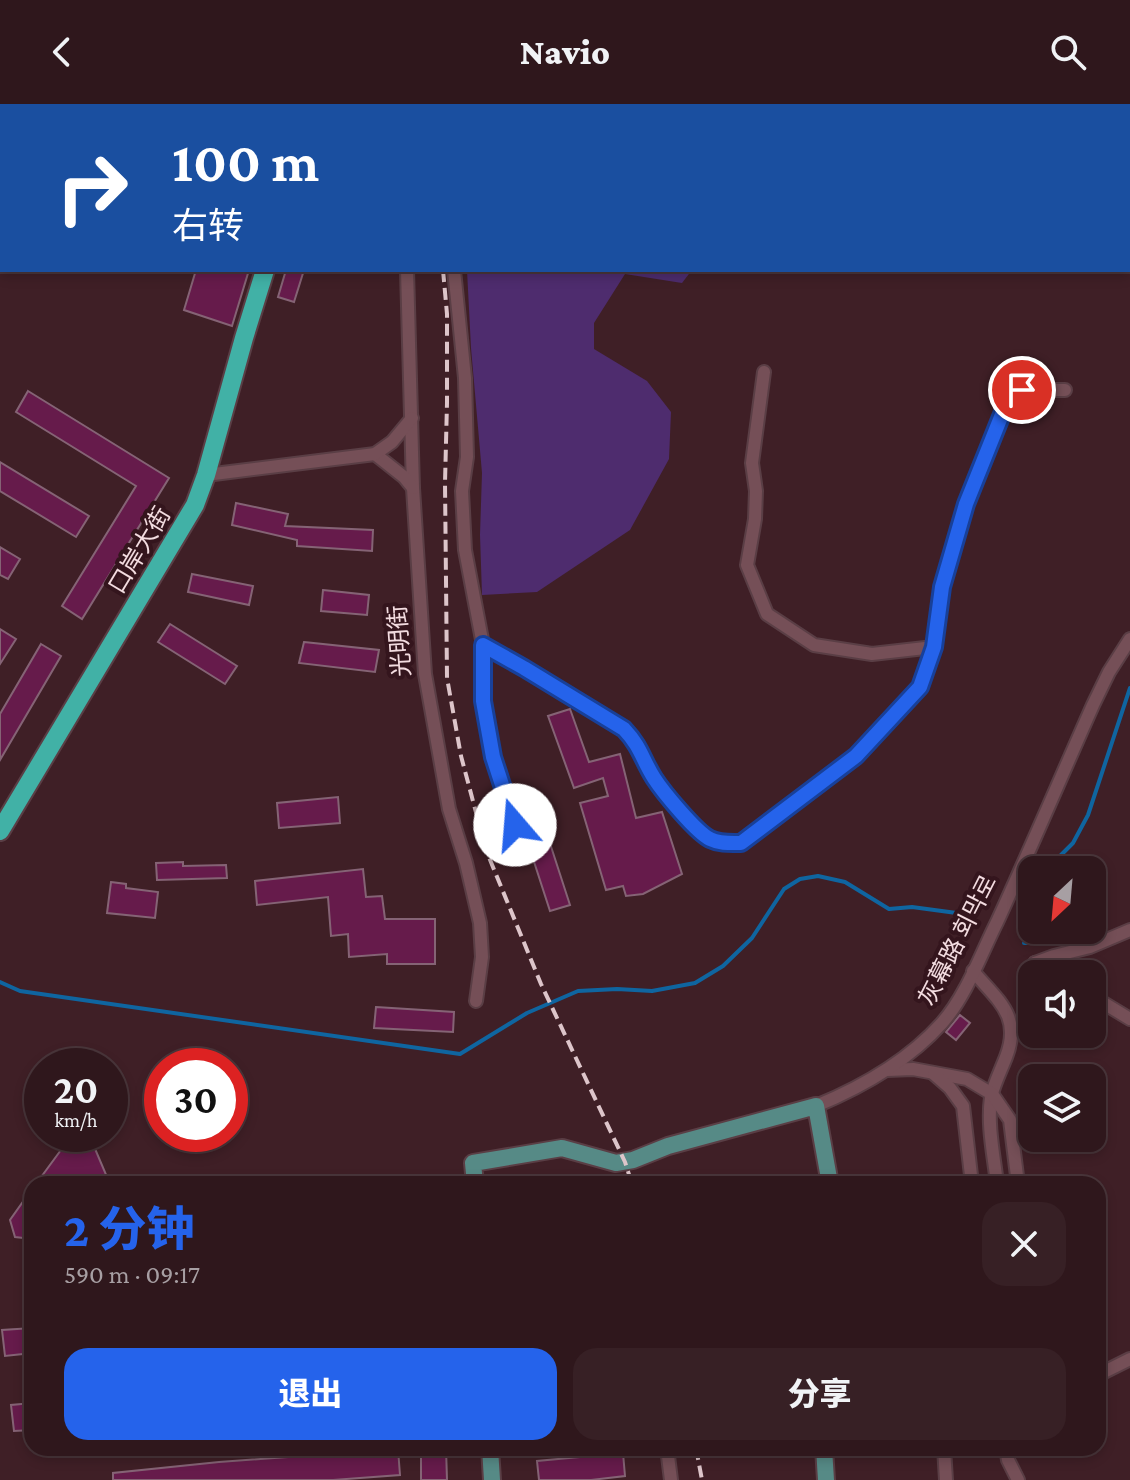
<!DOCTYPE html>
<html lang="zh">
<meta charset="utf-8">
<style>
body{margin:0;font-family:"Crimson Pro","Noto Sans SC","Noto Sans KR",serif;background:#372025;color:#f1f3f6;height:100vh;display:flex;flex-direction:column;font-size:30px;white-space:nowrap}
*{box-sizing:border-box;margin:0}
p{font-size:26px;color:#a79fa3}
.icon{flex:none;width:44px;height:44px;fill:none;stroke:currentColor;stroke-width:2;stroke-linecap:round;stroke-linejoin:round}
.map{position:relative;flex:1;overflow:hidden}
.details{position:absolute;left:24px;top:1072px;width:1082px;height:280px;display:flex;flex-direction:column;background:#2f171c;border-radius:24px;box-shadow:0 4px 12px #0003,0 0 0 2px #4a363b}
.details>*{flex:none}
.top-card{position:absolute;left:0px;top:0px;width:1130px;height:168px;box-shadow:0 4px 12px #0003,0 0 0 2px #4a363b;background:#1a4fa0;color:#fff;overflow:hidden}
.needle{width:52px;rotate:206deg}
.controls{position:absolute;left:1018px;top:752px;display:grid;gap:16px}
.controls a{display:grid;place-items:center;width:88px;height:88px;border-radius:16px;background:#2f171c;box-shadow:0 4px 12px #0003,0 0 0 2px #4a363b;font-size:40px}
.speed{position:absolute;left:24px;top:944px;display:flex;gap:16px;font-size:40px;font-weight:700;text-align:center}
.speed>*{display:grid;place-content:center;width:104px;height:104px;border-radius:50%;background:#2f171c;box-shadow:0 4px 12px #0003,0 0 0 2px #4a363b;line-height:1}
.speed small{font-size:20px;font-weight:400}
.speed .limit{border:12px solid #d22;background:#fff;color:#111}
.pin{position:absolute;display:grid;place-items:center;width:68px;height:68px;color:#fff;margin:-34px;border:4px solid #fff;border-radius:50%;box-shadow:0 2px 8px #0007}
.me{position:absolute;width:88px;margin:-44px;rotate:342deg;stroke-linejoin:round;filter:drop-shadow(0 0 6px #0008)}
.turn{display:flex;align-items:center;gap:28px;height:168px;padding:0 40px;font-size:36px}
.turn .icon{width:104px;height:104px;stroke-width:2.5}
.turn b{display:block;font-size:56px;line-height:68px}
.round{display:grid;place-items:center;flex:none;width:84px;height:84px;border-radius:24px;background:#372025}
.headline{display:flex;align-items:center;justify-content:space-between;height:136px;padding:0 40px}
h1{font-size:48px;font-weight:800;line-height:60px;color:#2563eb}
.button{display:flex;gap:16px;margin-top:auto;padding:16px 40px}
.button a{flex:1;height:92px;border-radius:24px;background:#2563eb;color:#fff;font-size:32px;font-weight:800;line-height:92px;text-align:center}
.button a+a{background:#372025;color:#f1f3f6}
header{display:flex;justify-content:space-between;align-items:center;height:104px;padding:0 40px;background:#2f171c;font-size:36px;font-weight:800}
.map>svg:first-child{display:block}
.green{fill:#4e2c6e}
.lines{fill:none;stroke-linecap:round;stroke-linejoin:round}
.stream{stroke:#0f65a0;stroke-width:4}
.building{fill:#661b4b;stroke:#856375;stroke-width:2}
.minor-casing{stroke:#5a3e45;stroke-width:16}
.major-casing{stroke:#5a3e45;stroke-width:20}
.highway-casing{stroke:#5a3e45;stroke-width:22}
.minor{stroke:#754f57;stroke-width:12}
.major{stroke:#568a86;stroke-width:16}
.highway{stroke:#41b1a6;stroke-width:18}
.rail{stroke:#ddc5ca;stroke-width:4;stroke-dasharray:12 6;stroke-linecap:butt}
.route-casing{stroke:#184099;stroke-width:20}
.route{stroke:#2563eb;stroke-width:14}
.labels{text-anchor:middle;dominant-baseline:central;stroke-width:8;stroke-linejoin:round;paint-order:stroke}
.street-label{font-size:24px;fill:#f3dce0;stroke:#34151d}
</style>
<header><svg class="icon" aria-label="back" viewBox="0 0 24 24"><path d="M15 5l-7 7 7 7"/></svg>Navio<svg class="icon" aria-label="search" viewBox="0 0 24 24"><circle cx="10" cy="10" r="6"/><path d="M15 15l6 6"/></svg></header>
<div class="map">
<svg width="1130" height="1376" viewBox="0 0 1130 1376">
<rect width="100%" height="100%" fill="#3f1f26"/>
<path class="green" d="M 467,166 L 692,166 L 682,179 L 625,170 L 594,219 L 594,245 L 647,277 L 671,308 L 669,355 L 630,426 L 537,488 L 482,491 L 480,431 L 482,369 L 471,244 Z"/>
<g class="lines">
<g class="stream">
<path d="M 1046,766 L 1073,739 L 1088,711 L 1130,584"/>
<path d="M 1024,839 L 1032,839 L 1036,834 L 1036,826"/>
<path d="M 0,878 L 20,887 L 460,950 L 527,909 L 578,887 L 617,885 L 652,887 L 695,879 L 723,862 L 752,834 L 784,785 L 800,775 L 818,772 L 845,778 L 889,805 L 912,803 L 964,810"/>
</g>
</g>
<g class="building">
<path d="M 196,166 L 249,166 L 232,222 L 184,206 Z"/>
<path d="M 286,166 L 304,166 L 294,198 L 278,193 Z"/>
<path d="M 28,287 L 169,374 L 82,515 L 62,502 L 136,382 L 16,308 Z"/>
<path d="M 0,358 L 89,412 L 76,433 L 0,387 Z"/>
<path d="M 236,399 L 288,410 L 285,422 L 373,426 L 372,447 L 297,442 L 297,436 L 232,421 Z"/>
<path d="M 0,443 L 20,455 L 8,475 L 0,471 Z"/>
<path d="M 192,470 L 253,482 L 249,501 L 188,488 Z"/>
<path d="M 323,486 L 369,491 L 367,511 L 321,507 Z"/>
<path d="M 170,520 L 237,562 L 225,580 L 158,538 Z"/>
<path d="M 0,525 L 16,535 L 0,560 Z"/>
<path d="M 304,538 L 379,546 L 375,568 L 299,559 Z"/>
<path d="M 41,540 L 61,552 L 0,656 L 0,610 Z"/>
<path d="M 570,605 L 589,658 L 620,650 L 636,714 L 662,708 L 682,770 L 643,790 L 626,792 L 623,782 L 606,786 L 580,699 L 608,692 L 603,674 L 574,684 L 548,612 Z"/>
<path d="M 338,693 L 340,719 L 279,724 L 277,699 Z"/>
<path d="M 545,724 L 570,801 L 550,807 L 525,730 Z"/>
<path d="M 183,758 L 183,762 L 226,761 L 227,774 L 157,776 L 156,759 Z"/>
<path d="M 363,765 L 366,793 L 382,792 L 385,815 L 435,815 L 435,860 L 387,860 L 387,850 L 349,853 L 348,830 L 331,832 L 328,793 L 257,801 L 255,777 Z"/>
<path d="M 111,778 L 126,780 L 126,784 L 158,788 L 155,814 L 107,809 Z"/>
<path d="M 376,903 L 454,908 L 453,928 L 374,924 Z"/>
<path d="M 960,911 L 970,919 L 956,936 L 946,928 Z"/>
<path d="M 72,1031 L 90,1033 L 110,1080 L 36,1080 Z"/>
<path d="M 32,1085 L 32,1135 L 15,1133 L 10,1116 Z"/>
<path d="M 32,1224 L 32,1249 L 5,1252 L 2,1226 Z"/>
<path d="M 32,1299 L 32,1326 L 14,1327 L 11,1301 Z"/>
<path d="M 421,1344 L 446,1344 L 447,1376 L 421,1376 Z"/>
<path d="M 398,1345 L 400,1371 L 333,1376 L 113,1376 L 113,1369 L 219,1358 Z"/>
<path d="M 623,1349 L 625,1372 L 591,1376 L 539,1376 L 537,1357 Z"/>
</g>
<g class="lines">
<g class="minor-casing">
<g id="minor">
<path d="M 350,0 L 351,2"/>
<path d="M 412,0 L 413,2"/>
<path d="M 407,166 L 413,384 L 425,570 L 449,705 L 466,759 L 480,819 L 482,853 L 476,897"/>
<path d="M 454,166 L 465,274 L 467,353 L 462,387 L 465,446 L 483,541 L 483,597 L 493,653 L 515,721"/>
<path d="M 764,268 L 752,359 L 756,387 L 755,415 L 747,461 L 767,510 L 814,541 L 872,550 L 934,543"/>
<path d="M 375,350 L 404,373 L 413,384"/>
<path d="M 206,371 L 375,350 L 392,338 L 412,314"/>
<path d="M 483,541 L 524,564 L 624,625 C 641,643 642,655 654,674 C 663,688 696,727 710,735 C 720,740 731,739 741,739 L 856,652 L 920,583 L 934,543 L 942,483 L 966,400 L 1005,303 L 1022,286 L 1065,286"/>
<path d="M 1035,859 L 1054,852 L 1090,843 L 1130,826"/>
<path d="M 1035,859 L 1054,870"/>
<path d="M 973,867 C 998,897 1022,912 1006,953 C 1001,966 994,980 991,993 C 987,1022 994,1052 997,1080"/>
<path d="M 1092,892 L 1130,915"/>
<path d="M 887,966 L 913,965 L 967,975 L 992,990 L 1010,1016 L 1018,1080"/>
<path d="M 934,970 L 950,984 L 963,1002 L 972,1080"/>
<path d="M 816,1002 C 862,983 908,957 942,919 C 966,892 981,850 997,818 C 1030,746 1061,673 1093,601 L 1109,568 L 1130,535"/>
<path d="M 582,1078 L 583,1080"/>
<path d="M 1098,1271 L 1130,1255"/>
<path d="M 667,1344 L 671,1376"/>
<path d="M 944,1344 L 946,1376"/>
<path d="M 1006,1344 L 1008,1356 L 1018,1376"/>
</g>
</g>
<g class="major-casing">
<g id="major">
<path d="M 475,1080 L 473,1059 L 562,1044 L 616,1059 L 633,1056 L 668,1042 L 816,1002 L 830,1080"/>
<path d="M 490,1344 L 492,1376"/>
<path d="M 824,1344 L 826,1376"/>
</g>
</g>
<g class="highway-casing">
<g id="highway">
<path d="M 310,2 L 311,0"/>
<path d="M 0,727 L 195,401 L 206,371 L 244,234 L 265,166"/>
</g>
</g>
<use href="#minor" class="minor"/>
<use href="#major" class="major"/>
<use href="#highway" class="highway"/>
<g class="rail">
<path d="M 397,0 L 398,2"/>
<path d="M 443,166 L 447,210 L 447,299 L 445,379 L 447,574 L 461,652 L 486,746 L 541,880 L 625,1058 L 632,1080"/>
<path d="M 696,1344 L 702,1376"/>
</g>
</g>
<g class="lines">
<g class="route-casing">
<path id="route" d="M 515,721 L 493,653 L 483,597 L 483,541 L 524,564 L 624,625 C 641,643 642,655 654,674 C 663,688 696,728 710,735 C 720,740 731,739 741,739 L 856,652 L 920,583 L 934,543 L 942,483 L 966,400 L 1005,303 L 1022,286"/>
</g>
<use href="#route" class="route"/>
</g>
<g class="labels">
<g class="street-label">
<text transform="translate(139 446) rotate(-59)">口岸大街</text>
<text transform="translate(399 537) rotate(-94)">光明街</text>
<text transform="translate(957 836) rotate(-63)">灰幕路 회막로</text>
</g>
</g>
</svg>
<div class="controls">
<a><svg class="needle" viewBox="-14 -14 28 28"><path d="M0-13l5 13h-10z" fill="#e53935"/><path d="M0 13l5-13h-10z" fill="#a79fa3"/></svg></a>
<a><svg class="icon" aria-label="sound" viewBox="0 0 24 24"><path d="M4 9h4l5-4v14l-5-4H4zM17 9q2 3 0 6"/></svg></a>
<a><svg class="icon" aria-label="layers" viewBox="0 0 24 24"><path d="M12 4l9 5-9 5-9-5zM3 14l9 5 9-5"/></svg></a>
</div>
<div class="speed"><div>20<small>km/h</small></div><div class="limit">30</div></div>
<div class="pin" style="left:1022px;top:286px;background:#d93025"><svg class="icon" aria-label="arrive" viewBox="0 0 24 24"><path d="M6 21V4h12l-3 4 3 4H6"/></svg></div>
<svg class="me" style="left:515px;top:721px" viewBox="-20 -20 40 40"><circle r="19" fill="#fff"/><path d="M0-13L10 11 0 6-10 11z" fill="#2563eb"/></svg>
<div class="top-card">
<div class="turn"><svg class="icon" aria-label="right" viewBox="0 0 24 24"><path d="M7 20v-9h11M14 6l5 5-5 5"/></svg><div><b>100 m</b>右转</div></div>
</div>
<section class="details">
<div class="headline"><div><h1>2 分钟</h1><p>590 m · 09:17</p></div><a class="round"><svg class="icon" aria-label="close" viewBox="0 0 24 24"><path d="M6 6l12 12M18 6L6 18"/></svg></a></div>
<div class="button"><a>退出</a><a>分享</a></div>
</section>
</div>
